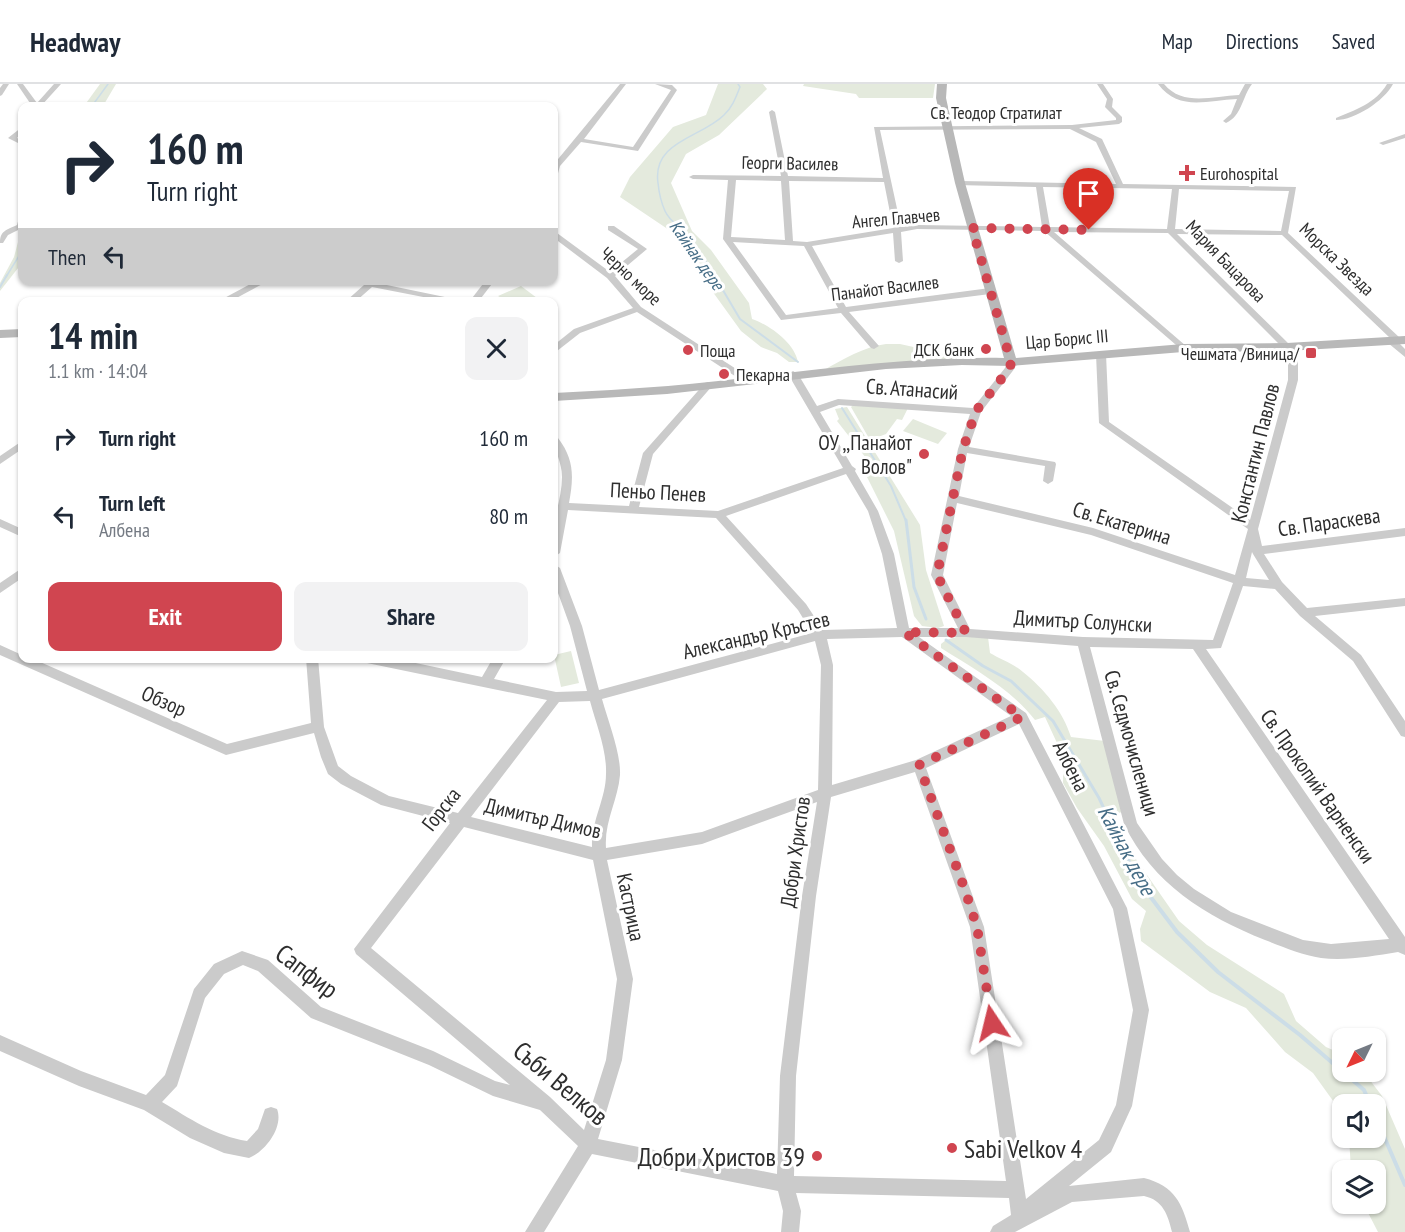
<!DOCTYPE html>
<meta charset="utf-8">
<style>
body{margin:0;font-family:"PT Sans Narrow",sans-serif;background:#f2f2f3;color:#1f2937;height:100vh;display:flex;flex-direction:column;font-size:22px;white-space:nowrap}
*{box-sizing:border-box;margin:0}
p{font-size:20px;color:#747a83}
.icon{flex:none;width:33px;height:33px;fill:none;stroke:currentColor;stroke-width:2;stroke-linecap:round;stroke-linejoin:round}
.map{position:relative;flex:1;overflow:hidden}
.drawer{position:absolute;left:18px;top:213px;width:540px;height:366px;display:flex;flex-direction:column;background:#fff;border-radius:12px;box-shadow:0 2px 4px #0004}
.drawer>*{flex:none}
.banner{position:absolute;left:18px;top:18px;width:540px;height:183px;border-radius:12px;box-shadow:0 2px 4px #0004;background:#fff;color:#1f2937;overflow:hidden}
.needle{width:39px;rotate:227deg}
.buttons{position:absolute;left:1332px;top:944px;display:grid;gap:12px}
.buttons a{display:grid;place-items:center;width:54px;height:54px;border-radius:12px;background:#fff;box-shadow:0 2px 4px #0004;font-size:30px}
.pin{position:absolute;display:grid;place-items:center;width:51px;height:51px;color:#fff;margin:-62px -26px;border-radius:50% 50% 50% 0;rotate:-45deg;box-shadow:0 0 6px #0007}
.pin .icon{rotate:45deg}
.me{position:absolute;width:66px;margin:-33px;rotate:350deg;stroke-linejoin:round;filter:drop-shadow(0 0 4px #0008)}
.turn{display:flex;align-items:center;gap:21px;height:126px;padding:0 30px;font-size:27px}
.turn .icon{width:78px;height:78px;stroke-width:2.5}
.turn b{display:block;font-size:42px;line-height:51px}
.then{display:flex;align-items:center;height:57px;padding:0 30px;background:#0003;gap:12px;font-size:22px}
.round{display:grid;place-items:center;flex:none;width:63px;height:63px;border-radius:12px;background:#f2f2f3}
.head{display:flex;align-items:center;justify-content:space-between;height:102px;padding:0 30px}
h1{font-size:36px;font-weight:700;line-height:45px}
.button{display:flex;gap:12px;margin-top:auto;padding:12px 30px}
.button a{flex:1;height:69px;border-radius:12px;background:#d04550;color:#fff;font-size:24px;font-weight:700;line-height:69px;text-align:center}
.button a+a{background:#f2f2f3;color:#1f2937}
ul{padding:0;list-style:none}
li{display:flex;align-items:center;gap:18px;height:78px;padding:0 30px}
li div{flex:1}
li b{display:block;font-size:22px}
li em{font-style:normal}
header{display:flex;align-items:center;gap:36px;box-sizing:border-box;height:84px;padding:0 30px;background:#fff;border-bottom:2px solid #e0e1e3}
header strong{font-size:28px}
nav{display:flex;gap:33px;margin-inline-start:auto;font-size:21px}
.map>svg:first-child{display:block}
.green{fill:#e4eadd}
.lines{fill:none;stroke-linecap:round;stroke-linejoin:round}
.stream-far3{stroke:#ccdde7;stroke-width:1.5}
.stream-far2{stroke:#ccdde7;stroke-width:2}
.stream-far1{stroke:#ccdde7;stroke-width:3}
.stream{stroke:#ccdde7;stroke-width:4}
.street{fill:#cbcbcb;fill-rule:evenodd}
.secondary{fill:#b8b8b8;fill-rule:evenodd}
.route{stroke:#d04550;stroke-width:10;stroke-dasharray:0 18}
.poi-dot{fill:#d04550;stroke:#fff;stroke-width:2}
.labels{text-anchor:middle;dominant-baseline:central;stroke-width:6;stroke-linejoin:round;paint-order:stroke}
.far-street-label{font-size:18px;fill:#2e2e2e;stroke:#fff}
.far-poi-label{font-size:18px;fill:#2e2e2e;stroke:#fff;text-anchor:start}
.far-water-label{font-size:18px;font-style:italic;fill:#466d86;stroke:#fff}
.street-label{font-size:21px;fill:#2e2e2e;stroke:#fff}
.poi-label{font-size:21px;fill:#2e2e2e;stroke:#fff;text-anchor:end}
.water-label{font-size:22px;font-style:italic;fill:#466d86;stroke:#fff}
.near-street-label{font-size:26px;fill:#2e2e2e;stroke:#fff}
.near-poi-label{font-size:26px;fill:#2e2e2e;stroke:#fff;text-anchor:start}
</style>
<header>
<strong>Headway</strong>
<nav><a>Map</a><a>Directions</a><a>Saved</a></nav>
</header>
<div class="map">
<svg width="1405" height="1148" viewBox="0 0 1405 1148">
<rect width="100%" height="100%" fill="#fff"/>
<g class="green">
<path d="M 100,0 L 116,0 L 103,22 L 84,22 Z"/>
<path d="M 718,0 L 763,0 L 767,5 L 719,51 L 686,70 L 671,99 L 692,147 L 711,166 L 749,219 L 752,235 C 769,241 794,258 798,278 L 789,278 L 777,269 L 761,263 L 741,247 L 689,175 L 678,152 L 620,113 L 630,93 L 673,43 L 706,31 Z"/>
<path d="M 804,0 L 935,0 L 933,14 L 859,14 L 856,10 L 803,2 Z"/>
<path d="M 22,143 L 22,179 L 0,207 L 0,199 L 14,173 Z"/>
<path d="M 521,202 L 541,217 L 506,217 L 498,212 Z"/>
<path d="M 886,260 L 900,260 L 976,277 L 824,286 C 844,275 863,263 886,260 Z"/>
<path d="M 854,320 L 908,324 L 902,336 L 897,335 L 886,350 L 870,356 L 851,323 Z"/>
<path d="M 847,323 L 920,441 L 926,486 L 944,542 L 938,544 L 922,542 L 914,532 L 894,447 L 864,387 L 868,385 L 866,374 L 837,337 L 839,335 L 835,325 Z"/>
<path d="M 913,335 L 947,349 L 938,360 L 903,347 Z"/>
<path d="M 960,552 L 988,553 L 990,569 C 1000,575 1014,580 1023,588 C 1044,605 1063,627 1071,653 L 1105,657 L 1123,728 L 1112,730 L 1131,768 L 1179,837 L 1207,861 L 1284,910 L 1296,937 L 1326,963 L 1342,970 L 1342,987 L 1363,987 L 1382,1012 L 1405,1065 L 1405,1148 L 1378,1148 L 1363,1119 L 1376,1119 L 1376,1086 L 1351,1086 L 1349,1053 L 1376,1053 L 1376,1020 L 1342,1020 L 1342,1036 L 1336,1021 L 1313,989 L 1285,968 L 1246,924 L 1210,908 L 1141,857 L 1140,845 L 1146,827 L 1132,815 L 1104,762 L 1077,724 L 1063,699 L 1063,672 L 1045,633 L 1035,636 C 1011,605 974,585 941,564 L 941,560 L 946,556 Z"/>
<path d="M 571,567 L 579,599 L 561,603 L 554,571 Z"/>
</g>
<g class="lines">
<g class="stream-far3">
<path d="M 92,22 L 108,0"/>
<path d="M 6,193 L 22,167"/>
<path d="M 715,193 C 706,179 698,161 687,150 C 679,142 670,138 665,127 C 661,118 659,109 658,99 C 652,57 701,54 724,31 C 732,24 736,13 740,3 L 738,0"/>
</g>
<g class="stream-far2">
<path d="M 714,191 L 740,235 L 798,278"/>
<path d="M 0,203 L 7,191"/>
<path d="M 842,324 L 891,402 L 906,437"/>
</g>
<g class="stream-far1">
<path d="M 906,436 L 914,503 L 926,535"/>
<path d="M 946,556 L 983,582 L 1011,597 L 1053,637 L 1099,714 L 1116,750"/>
</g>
<g class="stream">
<path d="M 1115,748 L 1137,795 L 1177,848 L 1218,888 L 1300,951 L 1364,1006 L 1370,1020"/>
<path d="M 1376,1034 L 1405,1101"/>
</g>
<g class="street">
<path d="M 3,0 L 9,0 L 2,11 L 0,12 L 0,4 Z"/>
<path d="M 17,0 L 23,0 L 37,19 L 54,0 L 61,0 L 41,22 L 32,22 Z"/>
<path d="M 620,0 L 626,0 L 584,55 L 633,63 L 671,6 L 655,0 L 672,1 L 677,6 L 638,67 L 581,58 L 560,82 L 557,93 L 554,93 L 554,80 Z"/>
<path d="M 1097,0 L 1103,0 L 1113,15 L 1112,23 L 1122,33 L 1122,38 L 1119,40 L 1079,44 L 1102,55 L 1123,100 L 1296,103 L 1288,149 L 1400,254 L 1401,256 L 1398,258 L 1405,265 L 1405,273 L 1388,259 L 1386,257 L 1390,254 L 1282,151 L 1177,150 L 1290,261 L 1298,276 L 1298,296 L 1258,445 L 1262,462 L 1405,444 L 1405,452 L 1264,470 L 1282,498 L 1307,524 L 1405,514 L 1405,522 L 1315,532 L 1361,571 L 1405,637 L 1405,653 L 1401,652 L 1353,577 L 1300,532 L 1275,505 L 1243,502 L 1221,564 L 1206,565 L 1405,853 L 1405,871 L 1398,868 C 1373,872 1346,877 1321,874 C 1302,871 1283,863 1265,856 C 1205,832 1153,800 1124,740 L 1078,562 L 966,553 L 919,553 L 1026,629 L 1127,824 L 1149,926 L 1132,1022 L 1111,1068 L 1069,1102 L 1144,1094 C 1175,1102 1182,1119 1190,1148 L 1172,1148 C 1168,1131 1163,1116 1144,1112 L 1072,1118 L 1015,1148 L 990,1148 L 993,1142 L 1011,1131 L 1009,1114 L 796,1109 L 801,1127 L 799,1148 L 781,1148 L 783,1127 L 778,1107 L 592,1070 L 544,1148 L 525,1148 L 578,1062 L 540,1026 L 493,1012 L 429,981 L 311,934 L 258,887 L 243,881 L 224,890 L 205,914 L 177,1002 L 162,1018 C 189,1034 215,1052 247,1057 L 258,1045 L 265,1025 L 271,1023 L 277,1025 C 284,1043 265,1068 249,1074 L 224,1069 L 190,1054 L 144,1026 L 79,1002 L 0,967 L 0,951 L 81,987 L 146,1011 L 165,991 L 194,905 L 214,880 L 242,867 L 268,876 L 321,923 L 433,967 L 495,997 L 510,1001 L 356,870 L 354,865 L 450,739 L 381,721 L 341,700 L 328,690 L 321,673 L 314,649 L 226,671 L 0,571 L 0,561 L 22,571 L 22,574 L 31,574 L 227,660 L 311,639 L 306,574 L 318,574 L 324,643 L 338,682 L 351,692 L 389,712 L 458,729 L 547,616 L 367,579 L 361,574 L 392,574 L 482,593 L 493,574 L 506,574 L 494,595 L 556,608 L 587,607 L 570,542 L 554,498 L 554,480 L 560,484 L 582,542 L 599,606 L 812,549 L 798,526 L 716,434 L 568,426 L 560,469 L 554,473 C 554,462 552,450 554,440 C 557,424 562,409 562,393 C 562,378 554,367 554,353 L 558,354 C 574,375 574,392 569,419 L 629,422 L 643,369 L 705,299 L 708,298 L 713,301 L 653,370 L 639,423 L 718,427 L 843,384 L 788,290 L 793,287 L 798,290 L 817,322 L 838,315 L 973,324 L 1005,284 L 1008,276 L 1014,276 L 1015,284 L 981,328 L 969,363 L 1055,378 L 1056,380 L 1053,397 L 1048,400 L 1043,397 L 1045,382 L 967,369 L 959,412 L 1093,444 L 1235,491 L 1248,445 L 1099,339 L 1096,270 L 1101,267 L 1106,270 L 1109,338 L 1250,436 L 1288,296 L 1288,276 L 1283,264 L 1168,149 L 1054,148 L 1186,262 L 1188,264 L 1183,267 L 1044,147 L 917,145 L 901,148 L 903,177 L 899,179 L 895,177 L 893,149 L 812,162 L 846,223 L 990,204 L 994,207 L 990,210 L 849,228 L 879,262 L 874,265 L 871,264 L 841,229 L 781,236 L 723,155 L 728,96 L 693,95 L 689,93 L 693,91 L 781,92 L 769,28 L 772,26 L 775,28 L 788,92 L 883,94 L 874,43 L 1072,41 L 1116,36 L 1116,34 L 1105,23 L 1107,15 ZM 1070,45 L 1096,58 L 1116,100 L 960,97 L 956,99 L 957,101 L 1036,103 L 1042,143 L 917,141 L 901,143 L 880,46 ZM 736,96 L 781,97 L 785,156 L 731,153 ZM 789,97 L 884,98 L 893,144 L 807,158 L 793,157 ZM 1043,103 L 1172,105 L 1167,145 L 1050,143 ZM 1179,105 L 1289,107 L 1281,147 L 1175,145 ZM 733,158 L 804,162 L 838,224 L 786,231 ZM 839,321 L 970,330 L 958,365 L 931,491 L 958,544 L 909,544 L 894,470 L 878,427 L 855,387 L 856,385 L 852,382 L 820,328 ZM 846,390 L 868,427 L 882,470 L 897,544 L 823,546 L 806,520 L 726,432 ZM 957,419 L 1091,451 L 1233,499 L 1213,556 L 1083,553 L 970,545 L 943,491 ZM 1252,468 L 1253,470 L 1269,496 L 1246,494 ZM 902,553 L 1011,632 L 916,676 L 832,701 L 833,581 L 827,555 ZM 815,557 L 821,581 L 818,706 L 702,748 L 606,764 C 604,738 618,716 620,691 C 621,669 608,637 602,615 ZM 1090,563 L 1193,565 L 1389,855 L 1331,860 L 1303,856 L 1231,828 L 1194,805 L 1177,791 L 1162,775 L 1137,739 ZM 590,617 C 596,640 607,666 606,690 C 606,715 591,737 592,763 L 471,733 L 559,618 ZM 1019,640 L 1113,825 L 1133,926 L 1116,1021 L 1099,1056 L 1026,1115 L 984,843 L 926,684 ZM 915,688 L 970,843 L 1006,1097 L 794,1092 L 796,992 L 816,812 L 831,713 ZM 817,718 L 802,812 L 780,992 L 777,1090 L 598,1055 L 622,976 L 633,895 L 607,776 L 702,760 ZM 464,743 L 593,776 L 617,895 L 606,976 L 584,1046 L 550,1013 L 371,864 Z"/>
<path d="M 1158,0 L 1164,0 C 1183,23 1213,12 1239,11 L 1245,0 L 1252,0 C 1242,13 1242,32 1226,39 L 1223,37 L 1231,30 L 1237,15 C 1207,16 1179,28 1158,0 Z"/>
<path d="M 1387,0 L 1393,0 C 1384,17 1355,36 1336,36 L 1336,34 C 1355,26 1376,19 1387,0 Z"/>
<path d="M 22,43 L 22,48 L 17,54 L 22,56 L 22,61 L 8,54 Z"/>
<path d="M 1405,50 L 1405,54 L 1383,61 L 1379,59 Z"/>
<path d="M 19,134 L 22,134 L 22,144 L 8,151 L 3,159 L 0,159 C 0,147 6,146 17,141 Z"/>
<path d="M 608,142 L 614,142 L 647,165 L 615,192 L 641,223 L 750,294 L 750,298 L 744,298 L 637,228 L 580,249 L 557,267 L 554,268 L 554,261 L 574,245 L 633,224 L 607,194 L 554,154 L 554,149 L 557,149 L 610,188 L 638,165 L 608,146 Z"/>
<path d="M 258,196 L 270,196 L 229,218 L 217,218 Z"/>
<path d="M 347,196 L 378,196 L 377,199 L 469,218 L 449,218 L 372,203 L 355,218 L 345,218 L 364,201 Z"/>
<path d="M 486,196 L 495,196 L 478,218 L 469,218 Z"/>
<path d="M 22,357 L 22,365 L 0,380 L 0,372 Z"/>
<path d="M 0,435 L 22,445 L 22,453 L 0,443 Z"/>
<path d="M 22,484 L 22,494 L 0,509 L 0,499 Z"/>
</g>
<g class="secondary">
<path d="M 937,0 L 947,0 L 946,14 L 965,99 L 1016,274 L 1183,260 L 1287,259 L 1405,252 L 1405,260 L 1287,267 L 1183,268 L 1011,282 L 962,281 L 886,285 L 667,310 L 554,317 L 554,309 C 592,307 630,305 668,302 C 780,292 891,272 1004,274 L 955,99 L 936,14 Z"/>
<path d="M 22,245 L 22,253 L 0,254 L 0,246 Z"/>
</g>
</g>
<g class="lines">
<path class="route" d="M 992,939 L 977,843 L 965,806 L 919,681 L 1022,633 L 904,548 L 966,549 L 937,491 L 963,365 L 976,327 L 1010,284 L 1011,278 L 972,144 L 1089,146"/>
</g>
<g class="poi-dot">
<path d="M1184 80h6v6h6v6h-6v6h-6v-6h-6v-6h6z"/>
<circle cx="986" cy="265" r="6"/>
<circle cx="688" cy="266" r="6"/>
<rect x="1305" y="263" width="12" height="12" rx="3"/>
<circle cx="724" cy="290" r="6"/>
<circle cx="924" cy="370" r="6"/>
<circle cx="952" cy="1064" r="6"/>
<circle cx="817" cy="1072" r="6"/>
</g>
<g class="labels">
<g class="far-street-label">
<text x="996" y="28">Св. Теодор Стратилат</text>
<text transform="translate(790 79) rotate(1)">Георги Василев</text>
<text transform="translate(896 134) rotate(-5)">Ангел Главчев</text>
<text transform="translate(1337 175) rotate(44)">Морска Звезда</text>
<text transform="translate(1226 177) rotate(46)">Мария Бацарова</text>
<text transform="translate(631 192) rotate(43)">Черно море</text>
<text transform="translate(885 204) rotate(-7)">Панайот Василев</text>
<text transform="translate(1067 255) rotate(-5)">Цар Борис III</text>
</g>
<g class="far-poi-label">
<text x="1200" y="89">Eurohospital</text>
<text x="974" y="265" text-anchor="end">ДСК банк</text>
<text x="700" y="266">Поща</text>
<text x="1299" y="269" text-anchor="end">Чешмата /Виница/</text>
<text x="736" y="290">Пекарна</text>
</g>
<g class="far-water-label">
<text transform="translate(697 171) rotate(55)">Кайнак дере</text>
</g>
<g class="street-label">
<text transform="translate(912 305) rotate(4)">Св. Атанасий</text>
<text transform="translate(1255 369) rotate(-76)">Константин Павлов</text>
<text transform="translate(658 408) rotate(3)">Пеньо Пенев</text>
<text transform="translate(1329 438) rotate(-8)">Св. Параскева</text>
<text transform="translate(1122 439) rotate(17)">Св. Екатерина</text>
<text transform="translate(1083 537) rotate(3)">Димитър Солунски</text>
<text transform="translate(756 551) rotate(-13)">Александър Кръстев</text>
<text transform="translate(164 617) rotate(24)">Обзор</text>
<text transform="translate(1132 659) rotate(74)">Св. Седмочисленици</text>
<text transform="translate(1071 682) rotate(63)">Албена</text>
<text transform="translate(1318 702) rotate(55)">Св. Прокопий Варненски</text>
<text transform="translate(441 725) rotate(-52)">Горска</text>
<text transform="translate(543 734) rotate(13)">Димитър Димов</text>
<text transform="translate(795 768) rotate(-82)">Добри Христов</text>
<text transform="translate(631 823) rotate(78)">Кастрица</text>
</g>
<g class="poi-label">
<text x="912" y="358">ОУ ,,Панайот<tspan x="912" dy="24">Волов"</tspan></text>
</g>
<g class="water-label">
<text transform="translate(1127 766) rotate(62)">Кайнак дере</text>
</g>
<g class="near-street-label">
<text transform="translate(307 887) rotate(37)">Сапфир</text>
<text transform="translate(561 999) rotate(40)">Съби Велков</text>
</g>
<g class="near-poi-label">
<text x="964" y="1064">Sabi Velkov 4</text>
<text x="805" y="1072" text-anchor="end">Добри Христов 39</text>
</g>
</g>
</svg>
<div class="buttons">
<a><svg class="needle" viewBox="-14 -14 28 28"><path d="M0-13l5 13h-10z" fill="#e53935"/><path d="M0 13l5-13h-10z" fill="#747a83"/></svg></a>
<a><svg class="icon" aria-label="sound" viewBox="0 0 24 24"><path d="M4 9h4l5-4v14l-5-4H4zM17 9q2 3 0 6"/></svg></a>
<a><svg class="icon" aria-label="layers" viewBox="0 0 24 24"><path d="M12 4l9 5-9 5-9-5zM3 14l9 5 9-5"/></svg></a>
</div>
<div class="pin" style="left:1089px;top:146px;background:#d93025"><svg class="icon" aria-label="arrive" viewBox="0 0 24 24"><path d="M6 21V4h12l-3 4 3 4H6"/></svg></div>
<svg class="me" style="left:992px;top:939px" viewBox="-20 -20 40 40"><path d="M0-17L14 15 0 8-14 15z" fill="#d04550" stroke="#fff" stroke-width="4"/></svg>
<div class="banner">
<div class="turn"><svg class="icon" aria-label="right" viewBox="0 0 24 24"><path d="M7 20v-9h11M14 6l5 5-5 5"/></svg><div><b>160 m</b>Turn right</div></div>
<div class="then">Then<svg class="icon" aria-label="left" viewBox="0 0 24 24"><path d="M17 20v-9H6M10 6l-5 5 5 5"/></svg></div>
</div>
<section class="drawer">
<div class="head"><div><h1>14 min</h1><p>1.1 km · 14:04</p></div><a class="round"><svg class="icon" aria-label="close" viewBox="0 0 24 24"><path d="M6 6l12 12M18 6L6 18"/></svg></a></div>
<ul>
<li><svg class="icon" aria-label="right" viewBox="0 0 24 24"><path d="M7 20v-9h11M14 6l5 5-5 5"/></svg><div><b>Turn right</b></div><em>160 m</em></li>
<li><svg class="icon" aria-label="left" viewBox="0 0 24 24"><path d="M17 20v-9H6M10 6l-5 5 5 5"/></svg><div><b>Turn left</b><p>Албена</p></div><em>80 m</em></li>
</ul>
<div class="button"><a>Exit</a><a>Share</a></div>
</section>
</div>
